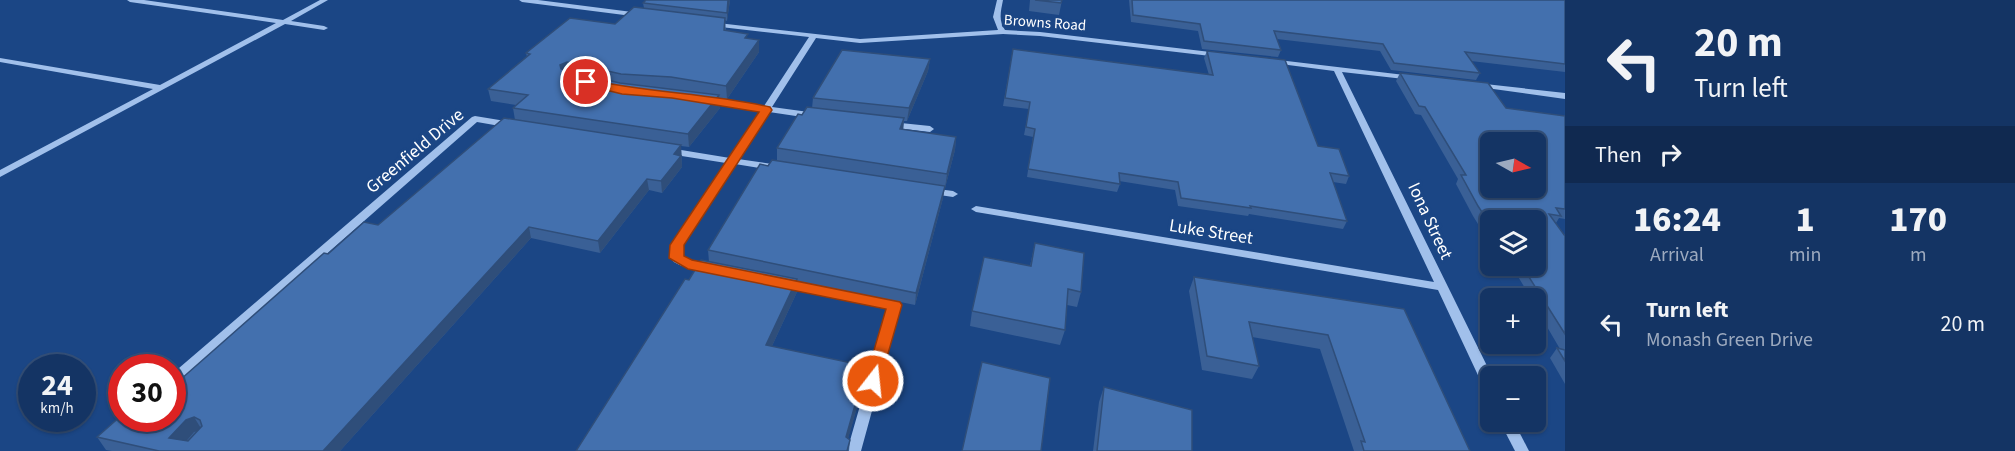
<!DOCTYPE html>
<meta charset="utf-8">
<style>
body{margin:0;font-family:"Source Sans 3",sans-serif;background:#1d3c6a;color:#f1f3f6;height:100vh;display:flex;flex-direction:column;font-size:22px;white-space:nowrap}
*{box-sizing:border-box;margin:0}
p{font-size:20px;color:#9daabf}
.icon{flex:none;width:33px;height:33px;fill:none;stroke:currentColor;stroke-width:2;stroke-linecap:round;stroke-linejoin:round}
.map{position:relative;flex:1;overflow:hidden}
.drawer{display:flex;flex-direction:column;background:#143464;width:450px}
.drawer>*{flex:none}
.banner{background:#143464;color:#f1f3f6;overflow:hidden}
.needle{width:39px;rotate:98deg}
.fabs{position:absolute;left:1480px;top:132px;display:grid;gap:12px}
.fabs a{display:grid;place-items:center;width:66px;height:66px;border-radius:9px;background:#143464;box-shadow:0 2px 4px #0004,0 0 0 2px #334f78;font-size:30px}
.speed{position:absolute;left:18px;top:354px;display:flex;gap:12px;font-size:30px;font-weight:700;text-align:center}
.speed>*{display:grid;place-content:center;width:78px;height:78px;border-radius:50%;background:#143464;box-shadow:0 2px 4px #0004,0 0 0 2px #334f78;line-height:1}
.speed small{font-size:15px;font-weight:400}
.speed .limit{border:9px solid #d22;background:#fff;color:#111}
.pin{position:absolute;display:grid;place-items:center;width:51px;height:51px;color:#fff;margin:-26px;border:3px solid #fff;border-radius:50%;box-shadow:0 2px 6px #0007}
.me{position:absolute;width:66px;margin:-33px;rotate:16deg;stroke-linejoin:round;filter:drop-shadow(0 0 4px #0008)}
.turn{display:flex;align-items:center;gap:21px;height:126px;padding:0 30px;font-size:27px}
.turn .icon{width:78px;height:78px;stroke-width:2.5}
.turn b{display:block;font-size:42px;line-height:51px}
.then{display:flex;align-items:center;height:57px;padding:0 30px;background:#0003;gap:12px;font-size:22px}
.eta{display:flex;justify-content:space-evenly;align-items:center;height:102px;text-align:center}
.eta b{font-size:36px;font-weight:800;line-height:42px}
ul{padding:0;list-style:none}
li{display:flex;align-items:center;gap:18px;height:78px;padding:0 30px}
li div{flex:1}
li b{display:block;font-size:22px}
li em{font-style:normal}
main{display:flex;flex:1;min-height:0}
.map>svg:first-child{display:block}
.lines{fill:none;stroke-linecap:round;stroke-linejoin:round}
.minor{fill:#a1c0eb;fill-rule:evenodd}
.wall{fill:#3a6096}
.shaded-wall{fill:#2f4e7a}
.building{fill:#4370ae;stroke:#2f4e7a;stroke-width:1.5;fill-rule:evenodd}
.route{fill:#ea580c;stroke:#983908;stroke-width:1.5}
.labels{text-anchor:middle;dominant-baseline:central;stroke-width:6;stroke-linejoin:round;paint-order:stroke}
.far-street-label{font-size:15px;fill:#fff;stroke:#1b4685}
.street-label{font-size:18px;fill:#fff;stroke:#1b4685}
</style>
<main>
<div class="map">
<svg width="1565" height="451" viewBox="0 0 1565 451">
<rect width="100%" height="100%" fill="#1b4685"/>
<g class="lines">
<g class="minor">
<path d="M 127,0 L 144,0 L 283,20 L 320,0 L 328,0 L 291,21 L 324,26 L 328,28 L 324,30 L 285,24 L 0,177 L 0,170 L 153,89 L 0,62 L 0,58 L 160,85 L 276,23 L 130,2 Z"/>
<path d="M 519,0 L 538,0 L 640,13 L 644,15 L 640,17 L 522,2 Z"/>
<path d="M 997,0 L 1003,0 C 1001,11 998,20 1005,30 L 1040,32 L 1219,53 L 1223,55 L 1219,57 L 1040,36 L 1003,34 L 860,43 L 816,38 L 772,107 L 816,113 L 820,116 L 816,119 L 769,112 L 738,159 L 772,164 L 777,167 L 772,170 L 735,164 L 682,245 L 682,256 L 691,261 L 716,266 L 718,269 L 716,272 C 708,273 677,267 672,260 C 669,257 671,249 672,245 L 726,163 L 669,154 L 664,151 L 669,148 L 730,158 L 761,110 L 707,103 L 703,100 L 707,97 L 764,106 L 809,37 L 712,26 L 708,24 L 709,22 L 860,39 L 998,30 L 993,17 Z"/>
<path d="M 1270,59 L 1413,76 L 1417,78 L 1413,80 L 1342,72 L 1492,376 L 1491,393 L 1486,391 L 1484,388 L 1438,290 L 976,212 L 971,209 L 976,206 L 1434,282 L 1334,71 L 1273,63 L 1270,63 Z"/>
<path d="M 1476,83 L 1565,93 L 1565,99 L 1479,87 L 1476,87 Z"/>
<path d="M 475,116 L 511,122 L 515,125 L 511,128 L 477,122 L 177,385 L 172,387 L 172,374 L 472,117 Z"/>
<path d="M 891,122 L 930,126 L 934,129 L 930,132 L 888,127 L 888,123 Z"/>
<path d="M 930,188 L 953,191 L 958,194 L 953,197 L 926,193 L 925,191 L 926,189 Z"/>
<path d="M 783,279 L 895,301 L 899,302 L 901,305 L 861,451 L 847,451 L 888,308 L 779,286 L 777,283 L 779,280 Z"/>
<path d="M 1500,422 L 1514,422 L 1529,451 L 1515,451 Z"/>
</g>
</g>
<g class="wall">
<path d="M 730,0 L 727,21 L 725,20 L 726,31 L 748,39 L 759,52 L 727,99 L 719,98 L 720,108 L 689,147 L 681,146 L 682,167 L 662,193 L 649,190 L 600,253 L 531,238 L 340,451 L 112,451 L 106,450 L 97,437 L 172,418 L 328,254 L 378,225 L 515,120 L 513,108 L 516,105 L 491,101 L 488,89 L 527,57 L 526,53 L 615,24 L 644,8 L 643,3 Z"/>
<path d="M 1030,0 L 1062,0 L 1059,15 L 1029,11 Z"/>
<path d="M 1129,0 L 1565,0 L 1565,72 L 1471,61 L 1480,73 L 1476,80 L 1391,70 L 1380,51 L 1277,39 L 1281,50 L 1278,57 L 1202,49 L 1198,31 L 1131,22 Z"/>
<path d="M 1013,49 L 1209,75 L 1204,58 L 1207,51 L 1318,146 L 1349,176 L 1346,184 L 1333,182 L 1347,221 L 1343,229 L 1249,214 L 1248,216 L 1178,206 L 1175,190 L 1119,181 L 1120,184 L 1117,192 L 1027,177 L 1033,137 L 1024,135 L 1029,109 L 1003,106 Z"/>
<path d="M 930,59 L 928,71 L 907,121 L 904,121 L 903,130 L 956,137 L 955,150 L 945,188 L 944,187 L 943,198 L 915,305 L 797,281 L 797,292 L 772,346 L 865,379 L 848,438 L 850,440 L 849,451 L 576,451 L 689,280 L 709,262 L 708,250 L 768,166 L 777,161 L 777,148 L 802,115 L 812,108 L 813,98 Z"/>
<path d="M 1400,73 L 1506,108 L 1565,116 L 1565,219 L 1559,218 L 1556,223 L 1565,236 L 1565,384 L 1550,358 L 1557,348 L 1560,349 L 1536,308 L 1536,298 L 1531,298 L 1517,275 L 1509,274 L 1503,266 L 1536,266 L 1491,220 L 1491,245 L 1473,216 L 1456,184 L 1458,179 L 1421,115 L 1415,114 L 1396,81 Z"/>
<path d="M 1035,243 L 1081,292 L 1077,307 L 1067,305 L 1065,330 L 1060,345 L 970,326 L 972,311 L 1030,266 Z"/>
<path d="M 1194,277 L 1404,309 L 1470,451 L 1354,451 L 1320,349 L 1252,337 L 1259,366 L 1252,379 L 1202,370 L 1189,291 Z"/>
<path d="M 1104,387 L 1192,451 L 1093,451 L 1099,402 Z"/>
</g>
<g class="shaded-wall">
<path d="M 728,0 L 730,0 L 727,21 L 727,13 Z"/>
<path d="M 759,40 L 759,52 L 727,99 L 726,86 Z"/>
<path d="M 930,59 L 928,71 L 907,121 L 909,108 Z"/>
<path d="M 567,62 L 569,74 L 562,77 L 560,65 Z"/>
<path d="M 719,95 L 720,108 L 689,147 L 688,134 Z"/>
<path d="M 904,118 L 903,131 L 900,129 Z"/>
<path d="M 956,137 L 955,150 L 945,188 L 947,174 Z"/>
<path d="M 681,145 L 682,167 L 662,193 L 661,181 L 674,154 Z"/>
<path d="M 647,179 L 649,190 L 600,253 L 598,241 Z"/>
<path d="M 945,186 L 943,198 L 915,305 L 916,293 Z"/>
<path d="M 529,227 L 531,238 L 340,451 L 323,451 Z"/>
<path d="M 797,279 L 797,292 L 766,359 L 766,345 Z"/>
<path d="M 866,366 L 865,379 L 845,450 L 846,437 Z"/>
<path d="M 194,417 L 202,430 L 194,432 L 178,451 L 169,438 L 186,420 Z"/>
</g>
<g class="building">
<path d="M 646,0 L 728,0 L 727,13 L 643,3 Z"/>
<path d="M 1035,0 L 1062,0 L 1061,3 Z"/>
<path d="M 1132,0 L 1565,0 L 1565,64 L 1465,52 L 1480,73 L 1394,63 L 1383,44 L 1274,31 L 1281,50 L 1204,41 L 1200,24 L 1133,15 Z"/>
<path d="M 634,7 L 725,18 L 724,30 L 748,34 L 745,38 L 759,40 L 726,86 L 671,77 L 621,74 L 567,62 L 560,65 L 561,69 L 620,83 L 719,95 L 688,134 L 513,108 L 528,95 L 488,89 L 530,54 L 526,53 L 570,18 L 615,24 Z"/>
<path d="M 1013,49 L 1213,75 L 1207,51 L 1285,60 L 1318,146 L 1339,149 L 1349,176 L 1330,173 L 1347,221 L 1250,206 L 1251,208 L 1181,198 L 1178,182 L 1119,173 L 1120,184 L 1028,169 L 1035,129 L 1026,127 L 1030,102 L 1005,98 Z"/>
<path d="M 842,50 L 930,59 L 909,108 L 813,98 Z"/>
<path d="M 1400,73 L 1488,83 L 1506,108 L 1565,116 L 1565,209 L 1556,208 L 1561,216 L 1549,214 L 1565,236 L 1565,334 L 1522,266 L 1536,266 L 1536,220 L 1491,220 L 1491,226 L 1478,206 L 1461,175 L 1466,175 L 1425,107 L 1419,106 ZM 1491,142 L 1536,142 L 1536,188 L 1491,188 Z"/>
<path d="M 807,107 L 904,118 L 900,129 L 956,137 L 947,174 L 777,148 L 798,114 L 802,115 Z"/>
<path d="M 504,118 L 681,145 L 674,154 L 681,156 L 661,181 L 647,179 L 598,241 L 529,227 L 323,451 L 159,451 L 97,437 L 122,415 L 122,418 L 172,418 L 172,387 L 324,253 L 328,254 L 364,222 L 378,225 ZM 194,417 L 200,420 L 202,426 L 188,441 L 169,438 L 186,420 Z"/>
<path d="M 772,160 L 945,186 L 916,293 L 708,250 L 760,164 L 768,166 Z"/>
<path d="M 1035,243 L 1084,253 L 1081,292 L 1068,289 L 1065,330 L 972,311 L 984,257 L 1031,266 Z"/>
<path d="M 701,260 L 797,279 L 766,345 L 866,366 L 846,437 L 850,440 L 847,451 L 576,451 L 685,279 L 689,280 Z"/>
<path d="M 1194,277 L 1404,309 L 1470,451 L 1364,451 L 1361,441 L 1365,442 L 1328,335 L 1249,322 L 1259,366 L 1207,356 Z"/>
<path d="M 1557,348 L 1565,350 L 1565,361 Z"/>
<path d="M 982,362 L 1050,378 L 1041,451 L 962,451 Z"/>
<path d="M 1104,387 L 1192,410 L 1192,451 L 1097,451 Z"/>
</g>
<path class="route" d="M 586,79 C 646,93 709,93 770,107 L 772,110 L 684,245 L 684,256 L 692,260 L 900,302 L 902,305 L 879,385 L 873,387 L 865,381 L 886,309 L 688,269 L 669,258 L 670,245 L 759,112 L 672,98 L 622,94 L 582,84 L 581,82 Z"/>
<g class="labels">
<g class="far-street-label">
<text transform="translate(1045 23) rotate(4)">Browns Road</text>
</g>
<g class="street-label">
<text transform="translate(415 151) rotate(-40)">Greenfield Drive</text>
<text transform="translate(1430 221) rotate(65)">Iona Street</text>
<text transform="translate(1211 232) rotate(9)">Luke Street</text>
</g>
</g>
</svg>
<div class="fabs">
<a><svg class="needle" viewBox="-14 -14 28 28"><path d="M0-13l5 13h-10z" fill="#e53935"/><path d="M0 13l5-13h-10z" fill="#9daabf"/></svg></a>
<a><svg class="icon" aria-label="layers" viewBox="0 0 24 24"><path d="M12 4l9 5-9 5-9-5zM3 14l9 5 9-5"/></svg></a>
<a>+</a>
<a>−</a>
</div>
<div class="speed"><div>24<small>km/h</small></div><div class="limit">30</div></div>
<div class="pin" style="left:586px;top:82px;background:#d93025"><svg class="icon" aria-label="arrive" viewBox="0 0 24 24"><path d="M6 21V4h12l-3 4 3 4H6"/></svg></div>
<svg class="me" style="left:873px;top:381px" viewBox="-20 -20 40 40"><circle r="17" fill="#ea580c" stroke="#fff" stroke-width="3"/><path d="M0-11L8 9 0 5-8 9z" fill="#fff"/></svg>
</div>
<section class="drawer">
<div class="banner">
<div class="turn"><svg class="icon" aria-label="left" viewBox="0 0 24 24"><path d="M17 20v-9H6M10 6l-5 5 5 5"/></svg><div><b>20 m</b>Turn left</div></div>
<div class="then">Then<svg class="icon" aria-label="right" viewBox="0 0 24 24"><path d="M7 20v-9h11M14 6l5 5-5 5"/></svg></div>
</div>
<div class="eta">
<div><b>16:24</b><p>Arrival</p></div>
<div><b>1</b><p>min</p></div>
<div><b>170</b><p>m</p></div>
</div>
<ul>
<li><svg class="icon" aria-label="left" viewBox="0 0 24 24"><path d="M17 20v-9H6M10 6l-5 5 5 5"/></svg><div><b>Turn left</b><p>Monash Green Drive</p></div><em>20 m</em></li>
</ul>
</section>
</main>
